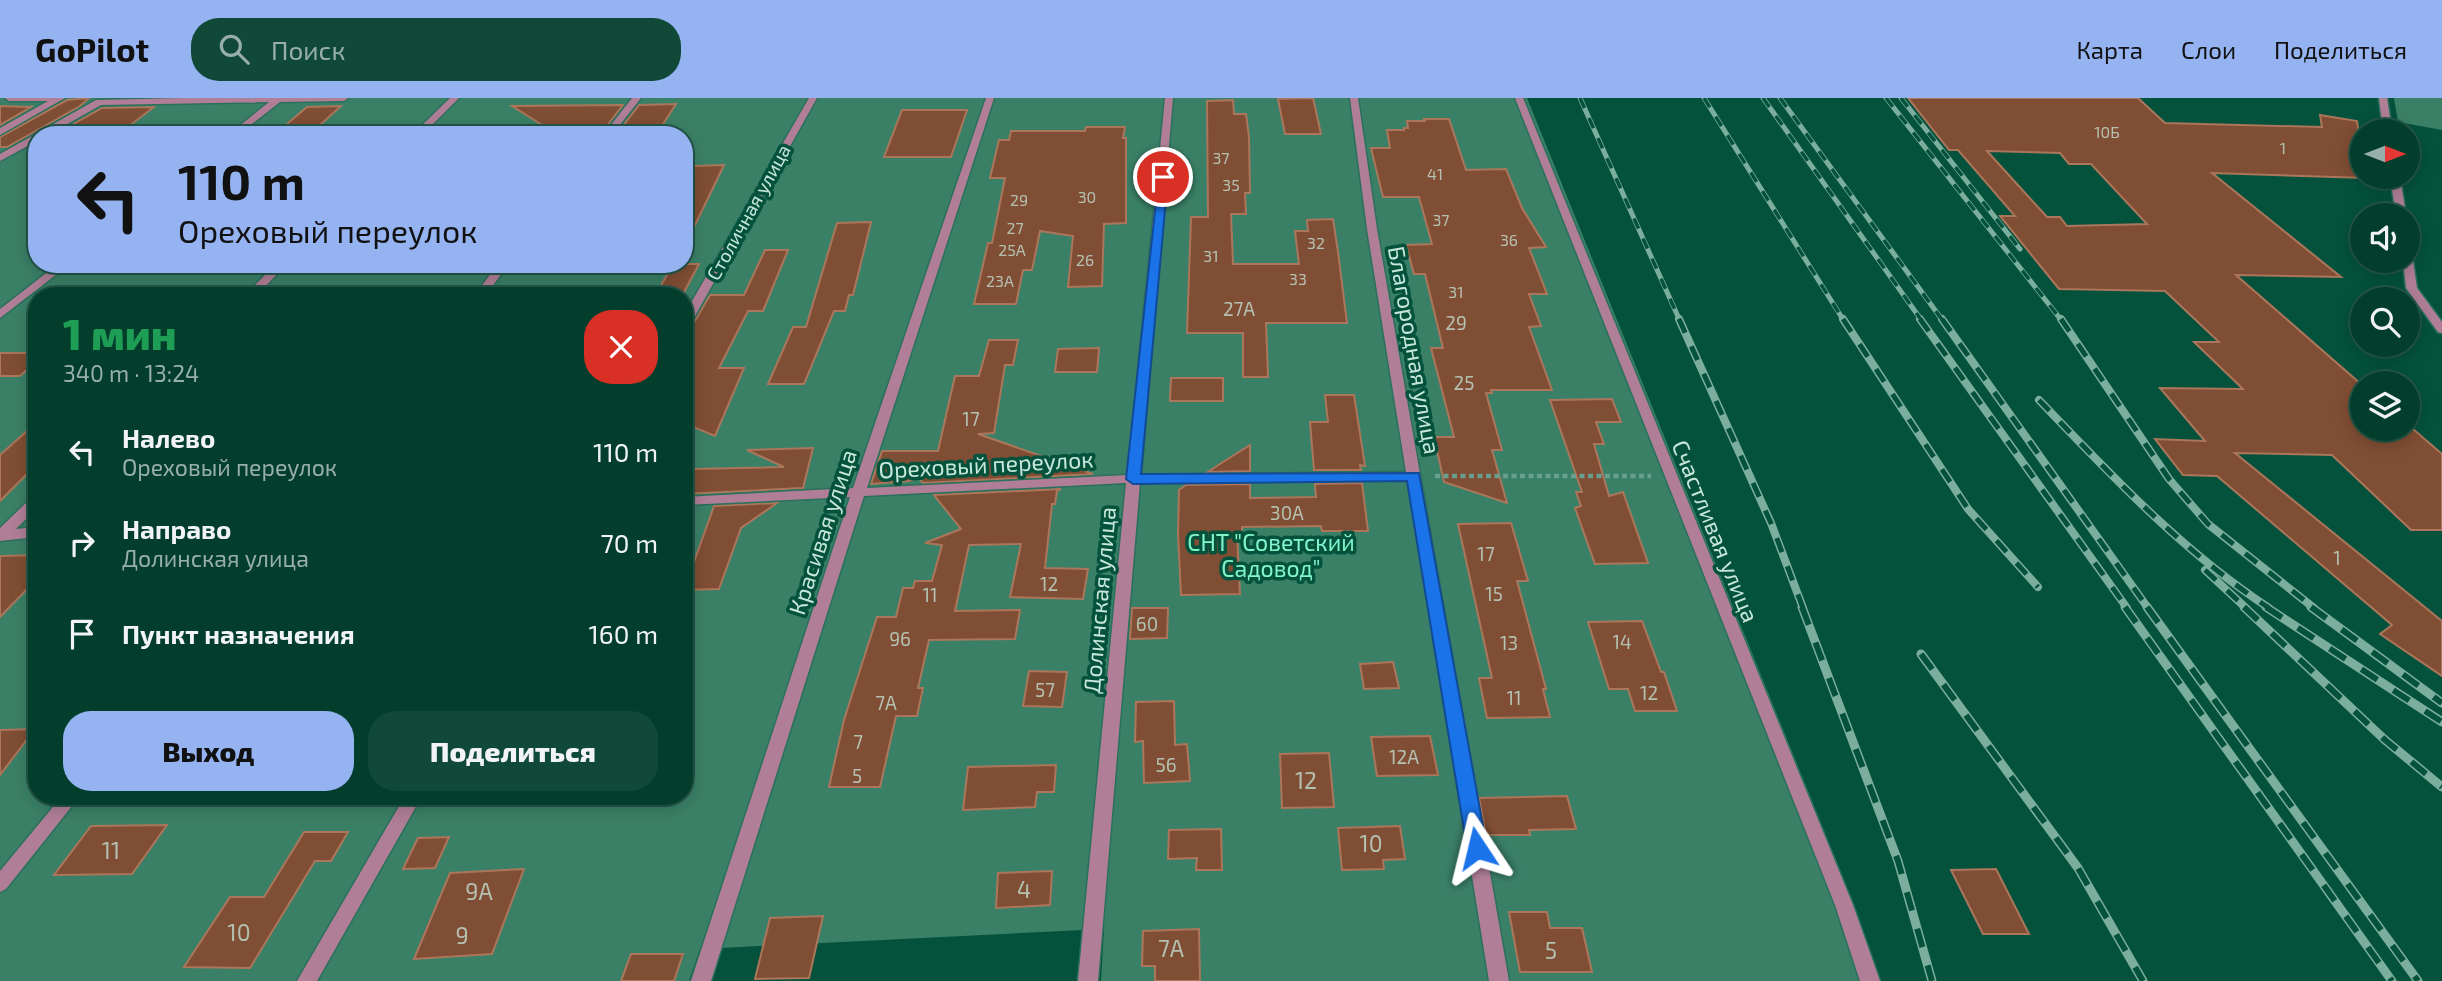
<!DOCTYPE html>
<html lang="ru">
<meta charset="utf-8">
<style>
body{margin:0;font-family:"Exo 2",sans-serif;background:#114939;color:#f1f3f6;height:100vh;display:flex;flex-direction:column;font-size:26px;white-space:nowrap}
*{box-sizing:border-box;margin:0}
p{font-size:23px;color:#97aeaa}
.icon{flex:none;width:38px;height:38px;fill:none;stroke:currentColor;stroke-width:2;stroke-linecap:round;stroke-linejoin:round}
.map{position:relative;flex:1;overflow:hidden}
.drawer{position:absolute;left:28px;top:189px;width:665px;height:518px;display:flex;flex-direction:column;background:#033e2d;border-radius:28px;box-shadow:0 4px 18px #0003,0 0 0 2px #245749}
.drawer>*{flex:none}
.hud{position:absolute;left:28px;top:28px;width:665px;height:147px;border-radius:28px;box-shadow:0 4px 18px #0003,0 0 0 2px #245749;background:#95b2f1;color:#111;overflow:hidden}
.needle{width:46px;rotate:90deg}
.buttons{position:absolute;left:2350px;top:21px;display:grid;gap:14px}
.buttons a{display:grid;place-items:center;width:70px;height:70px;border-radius:50%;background:#033e2d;box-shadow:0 4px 18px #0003,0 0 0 2px #245749;font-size:35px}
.pin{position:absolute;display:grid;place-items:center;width:60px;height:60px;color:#fff;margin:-30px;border:4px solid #fff;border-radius:50%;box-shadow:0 2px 7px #0007}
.me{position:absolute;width:77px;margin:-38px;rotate:350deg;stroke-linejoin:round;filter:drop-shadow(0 0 5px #0008)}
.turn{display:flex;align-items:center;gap:24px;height:147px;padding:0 35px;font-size:32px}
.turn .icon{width:91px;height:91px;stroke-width:2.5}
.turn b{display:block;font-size:49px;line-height:60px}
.round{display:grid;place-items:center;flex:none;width:74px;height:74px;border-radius:28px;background:#114939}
.summary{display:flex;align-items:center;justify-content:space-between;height:119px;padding:0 35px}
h1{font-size:42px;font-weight:800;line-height:52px;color:#1e9e55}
.action{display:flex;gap:14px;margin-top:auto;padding:14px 35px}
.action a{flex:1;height:80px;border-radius:28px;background:#95b2f1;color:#111;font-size:28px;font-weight:800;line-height:80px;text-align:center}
.action a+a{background:#114939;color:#f1f3f6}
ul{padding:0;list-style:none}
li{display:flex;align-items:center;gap:21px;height:91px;padding:0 35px}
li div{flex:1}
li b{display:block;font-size:26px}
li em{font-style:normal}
header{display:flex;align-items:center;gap:42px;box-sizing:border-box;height:98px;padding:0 35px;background:#95b2f1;color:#111}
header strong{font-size:33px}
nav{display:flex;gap:38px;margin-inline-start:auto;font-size:24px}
.search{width:490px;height:63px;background:#114939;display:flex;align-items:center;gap:18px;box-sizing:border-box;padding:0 24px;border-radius:28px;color:#97aeaa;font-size:26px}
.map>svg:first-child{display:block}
.green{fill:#3a8067;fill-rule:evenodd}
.building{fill:#804e34;stroke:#ab765b;stroke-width:2;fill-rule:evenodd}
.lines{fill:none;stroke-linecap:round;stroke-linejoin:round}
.street-casing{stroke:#2b705b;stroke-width:3}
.path{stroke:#689f8d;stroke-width:4.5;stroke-dasharray:5 3.5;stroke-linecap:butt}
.street{fill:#b07f97;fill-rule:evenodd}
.rail-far2-casing{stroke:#7cae9d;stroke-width:5}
.rail-far1-casing{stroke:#7cae9d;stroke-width:8}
.rail-casing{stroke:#7cae9d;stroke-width:9}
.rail-far2{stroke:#04523c;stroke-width:3.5;stroke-dasharray:11;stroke-linecap:butt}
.rail-far1{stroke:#04523c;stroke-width:5;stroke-dasharray:15;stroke-linecap:butt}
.rail{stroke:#04523c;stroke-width:6;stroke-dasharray:19;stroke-linecap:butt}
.route{fill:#1a73e8;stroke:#114b97;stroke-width:2}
.labels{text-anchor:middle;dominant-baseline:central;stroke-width:7;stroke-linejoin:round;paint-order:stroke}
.far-number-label{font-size:16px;fill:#b4c1b0}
.far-street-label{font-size:19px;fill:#c6e7d9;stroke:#04523c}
.number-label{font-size:19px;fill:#b4c1b0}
.street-label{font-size:23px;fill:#c6e7d9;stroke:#04523c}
.park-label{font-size:23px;fill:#82f5cb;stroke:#04523c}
.near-number-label{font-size:23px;fill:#b4c1b0}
</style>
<header>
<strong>GoPilot</strong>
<div class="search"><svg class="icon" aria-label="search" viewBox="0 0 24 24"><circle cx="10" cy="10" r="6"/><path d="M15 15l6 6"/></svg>Поиск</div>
<nav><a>Карта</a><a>Слои</a><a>Поделиться</a></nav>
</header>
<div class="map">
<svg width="2442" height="883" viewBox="0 0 2442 883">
<rect width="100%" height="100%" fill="#04523c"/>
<g class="green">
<path d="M 0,0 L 1527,0 L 1853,804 L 1866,883 L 1101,883 L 1104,831 L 700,851 L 689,883 L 0,883 ZM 37,37 L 684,37 L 684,166 L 37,166 ZM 37,198 L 684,198 L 684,698 L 37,698 Z"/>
<path d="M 2394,0 L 2442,0 L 2442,32 L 2398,24 Z"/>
</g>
<g class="building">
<path d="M 89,0 L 80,8 L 7,49 L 0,49 L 0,39 L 67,2 Z"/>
<path d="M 1313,0 L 1321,36 L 1285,36 L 1278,1 Z"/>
<path d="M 1908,0 L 2138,0 L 2165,25 L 2322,29 L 2320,17 L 2357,23 L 2362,55 L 2362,79 L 2367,80 L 2212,75 L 2341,179 L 2236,177 L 2362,287 L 2362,331 L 2413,331 L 2442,356 L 2442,432 L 2411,432 L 2332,357 L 2235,355 L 2442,523 L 2442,578 L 2380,536 L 2392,527 L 2217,378 L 2183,377 L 2155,341 L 2205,343 L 2160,290 L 2243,291 L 2194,244 L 2219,244 L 2165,193 L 2059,191 L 2000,118 L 2015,118 L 1958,52 L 1949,52 ZM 1987,53 L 2060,55 L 2069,66 L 2091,66 L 2147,126 L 2067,128 L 2060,119 L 2047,119 Z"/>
<path d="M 1233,2 L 1234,16 L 1246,16 L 1249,39 L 1250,95 L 1245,95 L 1246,116 L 1231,116 L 1233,166 L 1299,166 L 1295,133 L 1308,133 L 1307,122 L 1333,121 L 1338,154 L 1347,225 L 1266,225 L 1268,279 L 1243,279 L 1243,235 L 1187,235 L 1191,119 L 1208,119 L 1207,3 Z"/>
<path d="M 676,6 L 656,37 L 616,37 L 639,7 Z"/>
<path d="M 623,7 L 602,34 L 555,35 L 512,8 Z"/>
<path d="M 0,8 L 30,9 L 33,8 L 0,27 Z"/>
<path d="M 341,8 L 309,37 L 274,37 L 307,9 Z"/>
<path d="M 154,9 L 117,37 L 54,37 L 102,10 Z"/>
<path d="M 902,12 L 967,12 L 951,59 L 884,59 Z"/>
<path d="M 1424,21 L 1449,21 L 1466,72 L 1506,71 L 1522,110 L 1546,149 L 1529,150 L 1547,196 L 1529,196 L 1541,228 L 1529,229 L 1552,292 L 1491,292 L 1492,295 L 1486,295 L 1502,352 L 1492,352 L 1507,405 L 1444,384 L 1434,339 L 1454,339 L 1431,250 L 1443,250 L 1425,176 L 1414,176 L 1406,147 L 1432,146 L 1419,99 L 1383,99 L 1371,50 L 1390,50 L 1387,32 L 1404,32 L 1404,30 L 1408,30 L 1407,23 L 1425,23 Z"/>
<path d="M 1086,29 L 1125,29 L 1123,40 L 1126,40 L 1126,125 L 1104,126 L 1102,188 L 1068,189 L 1073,138 L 1040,133 L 1032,172 L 1023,172 L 1016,206 L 974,206 L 988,145 L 992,145 L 1005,80 L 990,80 L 999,42 L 1009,42 L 1011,33 L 1085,33 Z"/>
<path d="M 724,67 L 684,150 L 684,86 L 694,68 Z"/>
<path d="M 871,124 L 853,197 L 849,197 L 845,213 L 834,213 L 804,286 L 768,286 L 793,229 L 806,229 L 837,125 Z"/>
<path d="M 765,152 L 788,152 L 763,213 L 748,213 L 719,270 L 744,270 L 715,338 L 684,325 L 684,232 L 692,228 L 710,197 L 744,197 Z"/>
<path d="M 673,166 L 699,166 L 682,198 L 655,198 Z"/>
<path d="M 989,242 L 1018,242 L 1013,267 L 1005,267 L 994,335 L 978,336 L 1093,376 L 923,385 L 919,380 L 908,383 L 871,386 L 882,353 L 938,353 L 955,278 L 979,278 Z"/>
<path d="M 1099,250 L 1097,274 L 1055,274 L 1058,251 Z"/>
<path d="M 0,255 L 37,255 L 37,263 L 20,278 L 0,278 Z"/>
<path d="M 1171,280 L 1223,280 L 1223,303 L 1170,303 Z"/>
<path d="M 1325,297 L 1354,297 L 1365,368 L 1360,367 L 1361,372 L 1314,372 L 1310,324 L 1328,324 Z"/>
<path d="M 1612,301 L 1621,324 L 1596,324 L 1604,346 L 1594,346 L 1609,398 L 1623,394 L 1648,465 L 1595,466 L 1575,410 L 1581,408 L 1576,394 L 1582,394 L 1550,302 Z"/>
<path d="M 37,324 L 37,366 L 0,403 L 0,357 Z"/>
<path d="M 1250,347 L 1250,373 L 1208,374 L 1223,364 Z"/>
<path d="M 813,350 L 803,390 L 684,396 L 692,371 L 784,369 L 747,352 Z"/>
<path d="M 1362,385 L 1368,433 L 1322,433 L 1321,428 L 1242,429 L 1242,435 L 1237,435 L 1240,496 L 1181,497 L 1178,436 L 1179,392 L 1186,387 L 1250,386 L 1250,400 L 1316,399 L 1315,386 Z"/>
<path d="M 1061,391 L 1057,393 L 1055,406 L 1052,406 L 1045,470 L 1088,471 L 1083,501 L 1010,499 L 1021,446 L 969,447 L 955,513 L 1020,512 L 1015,541 L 929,542 L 918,590 L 923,590 L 917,618 L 896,618 L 880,689 L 829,689 L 844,622 L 877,519 L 896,519 L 903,490 L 913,490 L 915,483 L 932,483 L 942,447 L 925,445 L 961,431 L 934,397 Z"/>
<path d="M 777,405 L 741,430 L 719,491 L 684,492 L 714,408 Z"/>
<path d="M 1511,425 L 1528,483 L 1517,483 L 1546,591 L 1543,591 L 1550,619 L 1487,620 L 1479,580 L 1492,580 L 1458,426 Z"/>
<path d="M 37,457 L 37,488 L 30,488 L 0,519 L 0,458 Z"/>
<path d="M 1132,510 L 1168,510 L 1167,540 L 1130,541 Z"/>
<path d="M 1642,523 L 1661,574 L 1664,574 L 1677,613 L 1635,613 L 1628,591 L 1609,591 L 1588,524 Z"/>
<path d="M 1393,564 L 1399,590 L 1364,591 L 1360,566 Z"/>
<path d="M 1029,573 L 1067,574 L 1062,609 L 1023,608 Z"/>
<path d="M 1174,603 L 1175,647 L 1187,646 L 1190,683 L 1144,685 L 1143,643 L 1135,644 L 1136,604 Z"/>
<path d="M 35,631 L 0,677 L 0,632 Z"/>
<path d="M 1430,638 L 1438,677 L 1377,678 L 1371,639 Z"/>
<path d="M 1329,655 L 1334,709 L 1282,710 L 1280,656 Z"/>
<path d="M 1056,667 L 1054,694 L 1037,694 L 1035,709 L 963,712 L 968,669 Z"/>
<path d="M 1567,698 L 1576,731 L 1529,732 L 1530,737 L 1486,737 L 1479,700 Z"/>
<path d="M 167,727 L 132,776 L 54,777 L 91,728 Z"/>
<path d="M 1400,728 L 1405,761 L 1383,762 L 1384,771 L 1342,772 L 1338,730 Z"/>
<path d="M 1221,731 L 1222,772 L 1196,772 L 1197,760 L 1168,761 L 1169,732 Z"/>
<path d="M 304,734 L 348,734 L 331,763 L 315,763 L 250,870 L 184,869 L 230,799 L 264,799 Z"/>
<path d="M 449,739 L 435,770 L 403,771 L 418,740 Z"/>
<path d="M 524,771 L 492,856 L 414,861 L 450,775 Z"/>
<path d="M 1996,771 L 2029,836 L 1983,836 L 1951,772 Z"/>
<path d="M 1052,773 L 1050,807 L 996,810 L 998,775 Z"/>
<path d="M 1509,814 L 1547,814 L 1550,830 L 1582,830 L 1592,874 L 1520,874 Z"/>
<path d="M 823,818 L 809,880 L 755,881 L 770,820 Z"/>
<path d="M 1199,831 L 1200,883 L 1155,883 L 1155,868 L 1142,868 L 1143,833 Z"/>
<path d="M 631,856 L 683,856 L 674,883 L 621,883 Z"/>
</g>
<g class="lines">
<g class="street-casing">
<g id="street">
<path d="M 5,0 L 65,0 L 0,37 L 0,30 L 48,3 L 9,3 Z"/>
<path d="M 182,0 L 348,0 L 344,3 L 280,4 L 238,37 L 228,37 L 269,4 L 101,7 L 48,37 L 37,37 L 37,43 L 0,63 L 0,56 L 96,2 Z"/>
<path d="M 450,0 L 459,0 L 422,37 L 412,37 Z"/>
<path d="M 632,0 L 641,0 L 612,37 L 603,37 Z"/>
<path d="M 809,0 L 817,0 L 690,227 L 684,230 L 684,217 Z"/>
<path d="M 986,0 L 994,0 L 867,390 L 1128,377 L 1165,0 L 1173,0 L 1141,377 L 1406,374 L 1367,131 L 1350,0 L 1358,0 L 1377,131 L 1509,883 L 1489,883 L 1408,382 L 1140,385 L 1098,883 L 1078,883 L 1126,385 L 864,398 L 711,883 L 691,883 L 850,399 L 684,407 L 684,399 L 853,390 Z"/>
<path d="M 1515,0 L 1523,0 L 1853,807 L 1880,883 L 1860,883 L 1835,807 Z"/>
<path d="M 2379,0 L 2387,0 L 2392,33 L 2383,33 Z"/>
<path d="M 2390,79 L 2400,79 L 2406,117 L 2396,117 Z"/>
<path d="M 2408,160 L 2413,163 L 2417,190 L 2442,224 L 2442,235 L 2438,234 L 2406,190 L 2403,163 L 2408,163 Z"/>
<path d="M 58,166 L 70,166 L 0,220 L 0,211 Z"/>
<path d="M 276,166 L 287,166 L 256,198 L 244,198 Z"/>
<path d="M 498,166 L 509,166 L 485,198 L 474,198 Z"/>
<path d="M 37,398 L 37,410 L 16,431 L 37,429 L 37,439 L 0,443 L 0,430 L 32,399 Z"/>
<path d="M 62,698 L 80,698 L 6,791 L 0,794 L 0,773 Z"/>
<path d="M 405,698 L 422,698 L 317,883 L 297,883 Z"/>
</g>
</g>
<path class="path" d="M 1435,378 L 1651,378"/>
<use href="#street" class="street"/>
<g class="rail-far2-casing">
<g id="rail-far2">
<path d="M 1580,0 L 1680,223"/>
<path d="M 1704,0 L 1844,223"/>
<path d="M 1763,0 L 1922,223"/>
<path d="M 1780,0 L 1943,223"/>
<path d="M 1886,0 L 2062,223"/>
<path d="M 1901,0 L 2020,151"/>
</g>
</g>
<g class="rail-far1-casing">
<g id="rail-far1">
<path d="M 1679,221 L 1771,425 L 1803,510"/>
<path d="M 1843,221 L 1968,411 L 2038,489"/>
<path d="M 1920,221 L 2127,510"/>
<path d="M 1942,221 L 2148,510"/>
<path d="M 2061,221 L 2169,381 L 2208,426 L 2314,510"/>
<path d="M 2039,302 C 2111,377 2182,453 2269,510"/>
<path d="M 2205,472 L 2246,510"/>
</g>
</g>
<g class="rail-casing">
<g id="rail">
<path d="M 1802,509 L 1898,763 L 1932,883"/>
<path d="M 2125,509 L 2392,883"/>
<path d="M 2147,509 L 2418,883"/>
<path d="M 2244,509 L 2385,642 L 2442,689"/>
<path d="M 2266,509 L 2442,624"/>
<path d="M 2311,509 L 2442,605"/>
<path d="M 1921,556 L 2078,770 L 2143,883"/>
</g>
</g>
<use href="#rail-far2" class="rail-far2"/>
<use href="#rail-far1" class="rail-far1"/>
<use href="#rail" class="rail"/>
</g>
<path class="route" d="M 1159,76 L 1168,79 L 1141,376 L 1419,375 L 1487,750 L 1484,756 L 1477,758 L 1470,756 L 1467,750 L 1407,383 L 1133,386 L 1126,381 Z"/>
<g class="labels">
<g class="far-number-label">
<text x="2107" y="33">10Б</text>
<text x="2283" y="49">1</text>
<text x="1221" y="59">37</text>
<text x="1435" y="75">41</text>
<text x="1231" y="86">35</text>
<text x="1087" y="98">30</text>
<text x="1019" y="101">29</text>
<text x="1441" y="121">37</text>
<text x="1015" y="129">27</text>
<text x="1509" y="141">36</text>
<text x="1316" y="144">32</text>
<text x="1012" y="151">25А</text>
<text x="1211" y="157">31</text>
<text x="1085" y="161">26</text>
<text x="1298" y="180">33</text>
<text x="1000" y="182">23А</text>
<text x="1456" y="193">31</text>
</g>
<g class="far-street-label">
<text transform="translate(748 114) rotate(-61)">Столичная улица</text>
</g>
<g class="number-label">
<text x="1239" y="210">27А</text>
<text x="1456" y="224">29</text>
<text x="1464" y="284">25</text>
<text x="971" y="320">17</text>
<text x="1287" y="414">30А</text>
<text x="1486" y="455">17</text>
<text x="2337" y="459">1</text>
<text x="1049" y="485">12</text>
<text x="1494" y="495">15</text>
<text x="930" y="496">11</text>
<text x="1147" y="525">60</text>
<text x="900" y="540">96</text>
<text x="1622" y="543">14</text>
<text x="1509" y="544">13</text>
<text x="1045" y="591">57</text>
<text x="1649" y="594">12</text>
<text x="1514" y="599">11</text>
<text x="886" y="604">7А</text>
<text x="858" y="643">7</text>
<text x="1404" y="658">12А</text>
<text x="1166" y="666">56</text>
<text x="857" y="677">5</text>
</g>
<g class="street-label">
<text transform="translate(1415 252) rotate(80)">Благородная улица</text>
<text transform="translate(986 366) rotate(-3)">Ореховый переулок</text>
<text transform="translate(1716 433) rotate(68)">Счастливая улица</text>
<text transform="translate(822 434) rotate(-72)">Красивая улица</text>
<text transform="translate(1099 502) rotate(-85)">Долинская улица</text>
</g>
<g class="park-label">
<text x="1271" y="444">СНТ "Советский<tspan x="1271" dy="26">Садовод"</tspan></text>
</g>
<g class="near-number-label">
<text x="1306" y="682">12</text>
<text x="1371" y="745">10</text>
<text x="111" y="752">11</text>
<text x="1024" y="791">4</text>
<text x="479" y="793">9А</text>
<text x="239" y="834">10</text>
<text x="462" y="837">9</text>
<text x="1171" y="850">7А</text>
<text x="1551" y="852">5</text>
</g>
</g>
</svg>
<div class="buttons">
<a><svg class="needle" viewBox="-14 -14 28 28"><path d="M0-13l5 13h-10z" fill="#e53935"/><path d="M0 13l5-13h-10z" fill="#97aeaa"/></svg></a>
<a><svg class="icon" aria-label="sound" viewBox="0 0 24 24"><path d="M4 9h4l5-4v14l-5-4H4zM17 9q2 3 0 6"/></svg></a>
<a><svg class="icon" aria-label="search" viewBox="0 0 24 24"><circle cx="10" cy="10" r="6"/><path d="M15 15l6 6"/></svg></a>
<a><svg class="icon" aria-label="layers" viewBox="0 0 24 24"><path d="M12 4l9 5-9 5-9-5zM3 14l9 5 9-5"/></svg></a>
</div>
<div class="pin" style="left:1163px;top:79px;background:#d93025"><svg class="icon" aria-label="arrive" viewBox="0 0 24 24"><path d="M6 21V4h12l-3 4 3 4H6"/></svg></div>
<svg class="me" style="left:1477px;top:750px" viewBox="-20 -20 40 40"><path d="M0-17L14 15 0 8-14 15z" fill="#1a73e8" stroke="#fff" stroke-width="4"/></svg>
<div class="hud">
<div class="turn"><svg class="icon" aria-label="left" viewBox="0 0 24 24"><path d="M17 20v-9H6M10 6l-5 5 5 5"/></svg><div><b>110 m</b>Ореховый переулок</div></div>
</div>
<section class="drawer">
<div class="summary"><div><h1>1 мин</h1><p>340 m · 13:24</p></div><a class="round" style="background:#d93025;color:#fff"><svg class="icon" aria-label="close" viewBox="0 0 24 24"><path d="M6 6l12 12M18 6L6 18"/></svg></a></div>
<ul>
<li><svg class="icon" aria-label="left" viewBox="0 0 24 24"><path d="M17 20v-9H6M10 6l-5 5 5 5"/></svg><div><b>Налево</b><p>Ореховый переулок</p></div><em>110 m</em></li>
<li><svg class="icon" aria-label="right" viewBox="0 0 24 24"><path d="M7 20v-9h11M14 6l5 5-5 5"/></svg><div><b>Направо</b><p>Долинская улица</p></div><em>70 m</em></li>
<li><svg class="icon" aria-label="arrive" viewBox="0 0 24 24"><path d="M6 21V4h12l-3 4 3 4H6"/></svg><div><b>Пункт назначения</b></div><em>160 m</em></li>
</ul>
<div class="action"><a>Выход</a><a>Поделиться</a></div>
</section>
</div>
